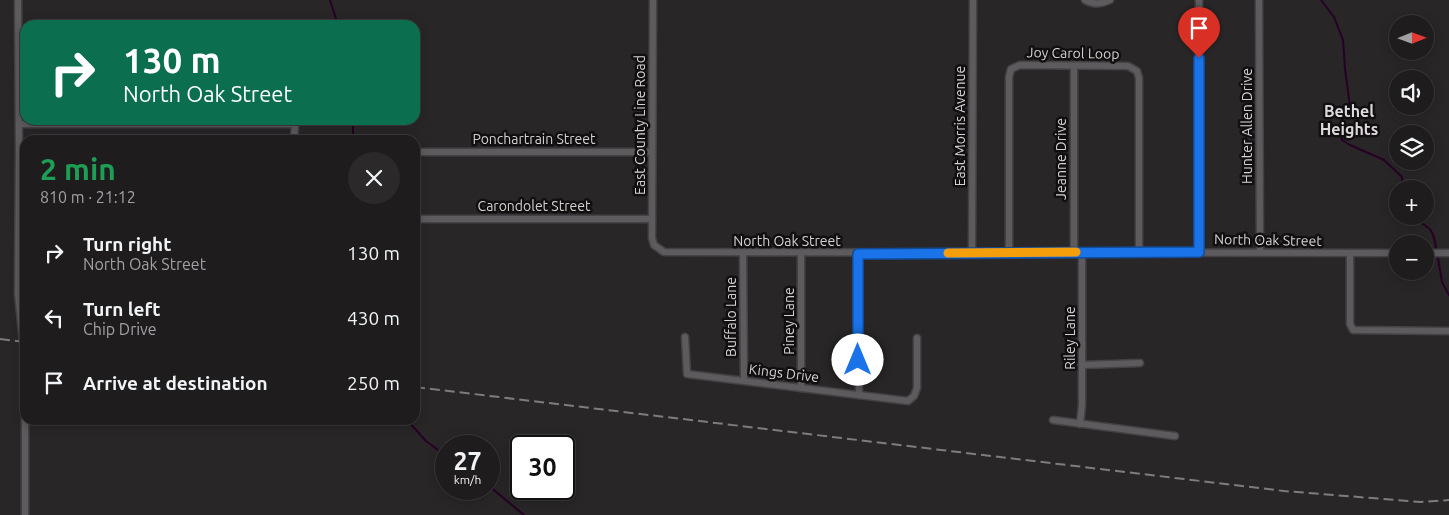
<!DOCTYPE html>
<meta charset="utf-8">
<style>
body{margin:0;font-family:Ubuntu,sans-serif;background:#2c292b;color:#f1f3f6;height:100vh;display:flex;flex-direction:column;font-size:19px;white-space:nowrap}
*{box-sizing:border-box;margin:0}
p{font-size:16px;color:#a1a1a4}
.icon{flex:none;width:28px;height:28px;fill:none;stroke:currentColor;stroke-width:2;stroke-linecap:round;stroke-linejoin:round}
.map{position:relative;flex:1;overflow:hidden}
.side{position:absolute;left:20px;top:135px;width:400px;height:290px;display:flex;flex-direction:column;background:#1f1c1e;border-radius:15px;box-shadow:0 2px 12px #0003,0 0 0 1px #3c3a3c}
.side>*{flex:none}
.banner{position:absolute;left:20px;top:20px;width:400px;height:105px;border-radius:15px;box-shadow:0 2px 12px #0003,0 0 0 1px #3c3a3c;background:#0b6e4f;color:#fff;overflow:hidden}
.needle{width:32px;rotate:89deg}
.tools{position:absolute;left:1389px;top:15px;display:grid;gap:10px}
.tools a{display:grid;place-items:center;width:45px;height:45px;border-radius:50%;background:#1f1c1e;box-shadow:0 2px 12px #0003,0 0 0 1px #3c3a3c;font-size:25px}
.speed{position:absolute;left:435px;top:435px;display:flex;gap:10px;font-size:25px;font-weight:700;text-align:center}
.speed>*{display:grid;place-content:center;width:65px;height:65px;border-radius:50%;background:#1f1c1e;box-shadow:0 2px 12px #0003,0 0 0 1px #3c3a3c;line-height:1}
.speed small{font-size:12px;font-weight:400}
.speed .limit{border:2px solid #111;border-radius:8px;background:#fff;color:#111}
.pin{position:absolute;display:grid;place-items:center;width:42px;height:42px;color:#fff;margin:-51px -21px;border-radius:50% 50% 50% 0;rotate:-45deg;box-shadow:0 0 5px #0007}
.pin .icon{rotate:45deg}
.me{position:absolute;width:55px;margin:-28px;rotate:0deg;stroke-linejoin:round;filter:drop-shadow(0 0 4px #0008)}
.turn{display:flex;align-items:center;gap:18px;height:105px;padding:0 20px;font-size:22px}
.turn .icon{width:65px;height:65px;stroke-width:2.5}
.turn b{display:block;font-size:35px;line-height:42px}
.round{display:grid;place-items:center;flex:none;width:52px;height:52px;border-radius:26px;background:#2c292b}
.overview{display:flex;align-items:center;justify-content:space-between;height:85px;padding:0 20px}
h1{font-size:30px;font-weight:700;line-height:38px;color:#1e9e55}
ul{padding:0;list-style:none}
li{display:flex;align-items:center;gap:15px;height:65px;padding:0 20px}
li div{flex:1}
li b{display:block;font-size:19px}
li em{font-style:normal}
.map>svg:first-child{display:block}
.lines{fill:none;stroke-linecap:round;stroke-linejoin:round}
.stream{stroke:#270025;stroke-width:2}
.minor-casing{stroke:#444244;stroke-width:9}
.minor{stroke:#5e5b5e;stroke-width:6}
.rail{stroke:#7e7c7e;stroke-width:2;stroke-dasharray:10 5;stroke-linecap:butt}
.route-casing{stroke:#114b97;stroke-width:12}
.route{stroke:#1a73e8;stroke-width:9}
.slow{stroke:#f59e0b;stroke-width:9}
.labels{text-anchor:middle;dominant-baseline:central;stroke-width:5;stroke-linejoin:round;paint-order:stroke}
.street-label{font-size:14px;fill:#d4d2d4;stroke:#110f10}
.quarter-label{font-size:16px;font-weight:bold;fill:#ded9dd;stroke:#110f10}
</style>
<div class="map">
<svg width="1449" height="515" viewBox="0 0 1449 515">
<rect width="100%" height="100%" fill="#292628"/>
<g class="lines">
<g class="stream">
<path d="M 330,0 L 338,25"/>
<path d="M 1321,0 L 1334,17 L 1343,40 L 1345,69 L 1350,106 L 1339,126 L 1342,140 L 1350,145 L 1384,160 L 1402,177 L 1403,189"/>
<path d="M 353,140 L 353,120"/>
<path d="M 1409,216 C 1427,227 1433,225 1436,248"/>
<path d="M 1438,258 L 1442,282 L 1449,295"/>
<path d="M 407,420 L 426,441 L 446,456"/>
<path d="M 489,486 L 524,515"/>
</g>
<g class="minor-casing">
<g id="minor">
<path d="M 18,0 L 19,150 L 18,294 L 25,360 L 25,515"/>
<path d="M 653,0 L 652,238 L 654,245 L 664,252 L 1398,253"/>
<path d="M 1085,0 C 1094,5 1101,4 1110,0"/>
<path d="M 1199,0 L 1199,252"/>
<path d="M 1259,0 L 1260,252"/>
<path d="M 19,124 L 295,124 L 294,140"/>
<path d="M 415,152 L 652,152"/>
<path d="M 415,219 L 652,219"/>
<path d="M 1074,252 L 1074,66"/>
<path d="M 743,253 L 744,380"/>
<path d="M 972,253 L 973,0"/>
<path d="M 1009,253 L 1009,77 L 1011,69 L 1020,65 L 1128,66 L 1137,71 L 1139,78 L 1139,252"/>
<path d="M 1350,253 L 1350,324 L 1353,330 L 1449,331"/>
<path d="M 1425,253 L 1449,253"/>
<path d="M 857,254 L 859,395"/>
<path d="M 685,337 L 687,374 L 908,401 L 914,396 L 917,388 L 917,338"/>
<path d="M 1082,365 L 1140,363"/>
<path d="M 801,388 L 801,254"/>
<path d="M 1053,420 L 1175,436"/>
<path d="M 1080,424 L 1082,405 L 1082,252"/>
</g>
</g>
<use href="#minor" class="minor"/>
<g class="rail">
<path d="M 0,339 L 25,342"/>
<path d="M 415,387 L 1284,491 L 1421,502 L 1449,500"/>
</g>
</g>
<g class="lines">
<g class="route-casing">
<path id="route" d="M 858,360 L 858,254 L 1199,252 L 1199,58"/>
</g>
<use href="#route" class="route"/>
<path class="slow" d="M 948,253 L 1076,252"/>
</g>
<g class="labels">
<g class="street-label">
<text transform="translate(1073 53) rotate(1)">Joy Carol Loop</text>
<text transform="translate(640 125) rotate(-90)">East County Line Road</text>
<text transform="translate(960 126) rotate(-90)">East Morris Avenue</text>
<text transform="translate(1247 126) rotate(-90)">Hunter Allen Drive</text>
<text x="534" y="139">Ponchartrain Street</text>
<text transform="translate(1061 159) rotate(-90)">Jeanne Drive</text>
<text x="534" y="206">Carondolet Street</text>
<text transform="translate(1268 240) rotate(1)">North Oak Street</text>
<text x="787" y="241">North Oak Street</text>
<text transform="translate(731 317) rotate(-90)">Buffalo Lane</text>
<text transform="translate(789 321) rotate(-90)">Piney Lane</text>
<text transform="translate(1070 338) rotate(-90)">Riley Lane</text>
<text transform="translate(784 373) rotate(7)">Kings Drive</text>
</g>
<g class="quarter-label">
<text x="1349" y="111">Bethel<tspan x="1349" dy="18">Heights</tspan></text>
</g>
</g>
</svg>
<div class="tools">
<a><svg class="needle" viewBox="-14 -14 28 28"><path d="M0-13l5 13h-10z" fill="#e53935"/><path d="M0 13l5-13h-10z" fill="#a1a1a4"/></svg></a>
<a><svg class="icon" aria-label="sound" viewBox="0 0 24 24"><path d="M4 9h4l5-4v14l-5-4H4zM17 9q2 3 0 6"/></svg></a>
<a><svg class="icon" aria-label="layers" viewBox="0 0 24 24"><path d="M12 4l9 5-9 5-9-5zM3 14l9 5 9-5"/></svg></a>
<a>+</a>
<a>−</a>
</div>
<div class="speed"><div>27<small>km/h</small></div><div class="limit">30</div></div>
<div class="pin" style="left:1199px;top:58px;background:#d93025"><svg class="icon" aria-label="arrive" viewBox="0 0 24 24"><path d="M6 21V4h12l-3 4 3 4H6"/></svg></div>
<svg class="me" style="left:858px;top:360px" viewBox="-20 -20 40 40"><circle r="19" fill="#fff"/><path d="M0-13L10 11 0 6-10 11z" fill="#1a73e8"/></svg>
<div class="banner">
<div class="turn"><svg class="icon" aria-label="right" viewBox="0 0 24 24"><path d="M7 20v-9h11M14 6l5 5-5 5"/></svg><div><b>130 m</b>North Oak Street</div></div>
</div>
<section class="side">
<div class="overview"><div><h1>2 min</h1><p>810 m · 21:12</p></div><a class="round"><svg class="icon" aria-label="close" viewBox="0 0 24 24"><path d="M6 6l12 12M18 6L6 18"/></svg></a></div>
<ul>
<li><svg class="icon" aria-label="right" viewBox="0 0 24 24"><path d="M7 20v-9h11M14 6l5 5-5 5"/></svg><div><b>Turn right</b><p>North Oak Street</p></div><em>130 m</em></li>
<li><svg class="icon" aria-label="left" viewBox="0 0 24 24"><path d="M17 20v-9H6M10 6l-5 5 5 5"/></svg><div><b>Turn left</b><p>Chip Drive</p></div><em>430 m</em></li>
<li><svg class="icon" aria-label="arrive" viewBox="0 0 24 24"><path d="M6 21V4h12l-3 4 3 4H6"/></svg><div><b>Arrive at destination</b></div><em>250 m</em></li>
</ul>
</section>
</div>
